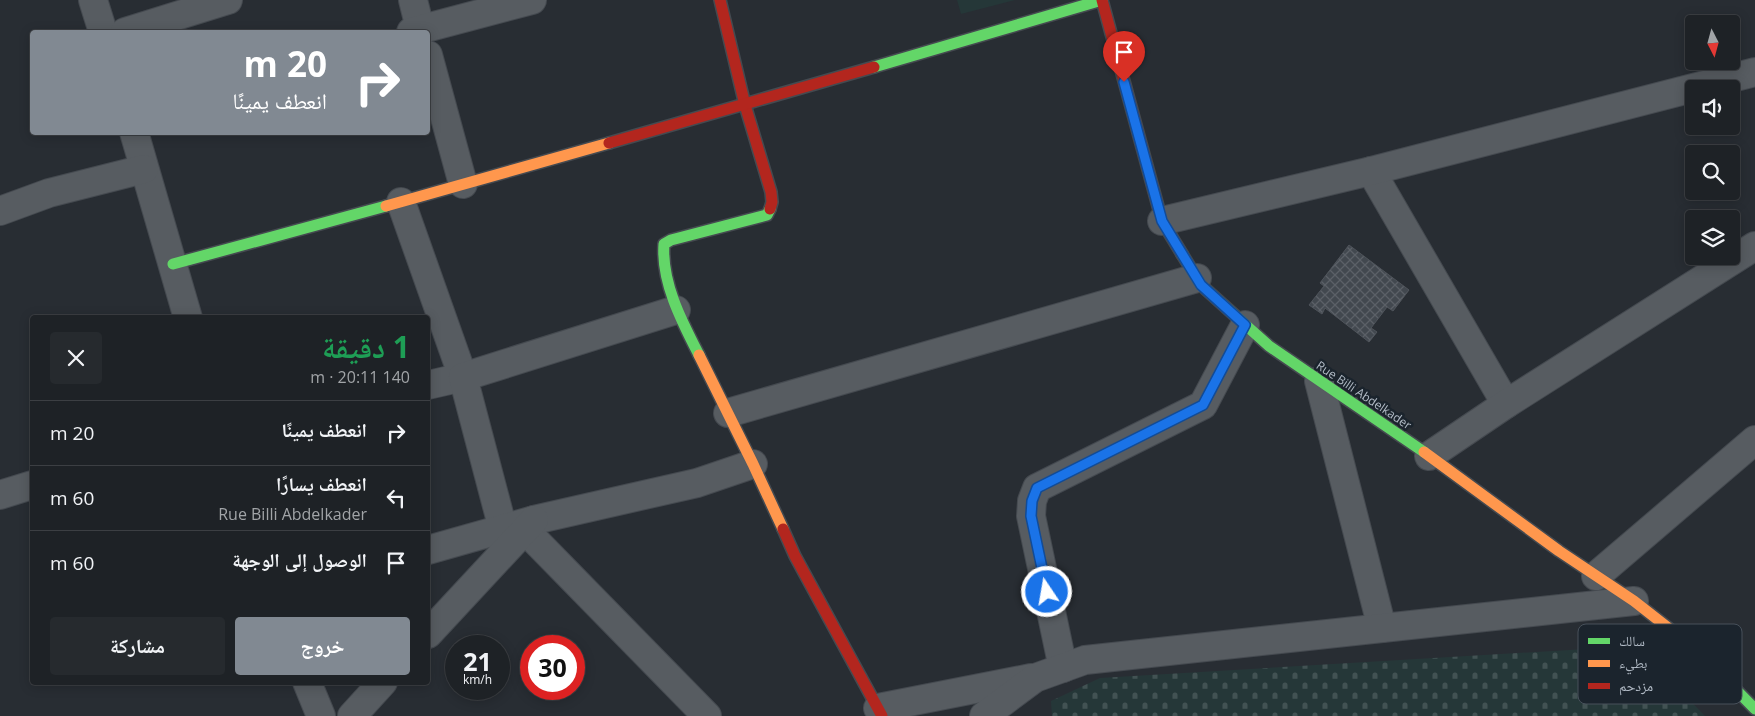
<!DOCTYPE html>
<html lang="ar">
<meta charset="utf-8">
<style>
body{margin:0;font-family:"Open Sans","Noto Naskh Arabic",sans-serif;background:#262a2e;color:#f1f3f6;direction:rtl;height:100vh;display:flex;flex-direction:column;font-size:19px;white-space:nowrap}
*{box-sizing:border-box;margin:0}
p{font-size:16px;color:#a1a4a7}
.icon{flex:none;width:28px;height:28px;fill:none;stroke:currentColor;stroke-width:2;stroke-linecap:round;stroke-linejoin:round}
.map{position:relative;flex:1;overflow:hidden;direction:ltr}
.details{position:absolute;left:30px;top:315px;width:400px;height:370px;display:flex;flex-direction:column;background:#1e2226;border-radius:5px;box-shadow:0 2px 12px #0003,0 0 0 1px #3c3f43;direction:rtl}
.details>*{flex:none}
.hud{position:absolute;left:30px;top:30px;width:400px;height:105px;border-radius:5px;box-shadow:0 2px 12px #0003,0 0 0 1px #3c3f43;direction:rtl;background:#818992;color:#fff;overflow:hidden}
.needle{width:32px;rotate:174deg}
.controls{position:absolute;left:1685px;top:15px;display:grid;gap:10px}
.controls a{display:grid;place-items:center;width:55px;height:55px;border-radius:5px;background:#1e2226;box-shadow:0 2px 12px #0003,0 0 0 1px #3c3f43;font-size:25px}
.speed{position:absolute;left:445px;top:635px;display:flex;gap:10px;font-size:25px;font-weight:700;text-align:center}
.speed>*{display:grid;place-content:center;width:65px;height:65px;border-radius:50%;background:#1e2226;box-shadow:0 2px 12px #0003,0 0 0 1px #3c3f43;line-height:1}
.speed small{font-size:12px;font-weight:400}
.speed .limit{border:8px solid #d22;background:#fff;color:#111}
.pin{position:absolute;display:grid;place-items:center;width:42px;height:42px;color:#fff;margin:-51px -21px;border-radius:50% 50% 50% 0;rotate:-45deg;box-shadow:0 0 5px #0007}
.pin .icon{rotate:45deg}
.me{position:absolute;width:55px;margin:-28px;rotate:348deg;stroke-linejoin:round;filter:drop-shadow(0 0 4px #0008)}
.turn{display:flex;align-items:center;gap:18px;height:105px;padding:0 20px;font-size:22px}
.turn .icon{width:65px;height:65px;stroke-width:2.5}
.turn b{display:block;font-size:35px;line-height:42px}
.round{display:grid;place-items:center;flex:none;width:52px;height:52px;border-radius:5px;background:#262a2e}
.head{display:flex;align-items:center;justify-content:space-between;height:85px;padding:0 20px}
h1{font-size:30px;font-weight:700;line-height:38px;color:#1e9e55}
.cta{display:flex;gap:10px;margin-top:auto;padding:10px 20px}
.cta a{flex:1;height:58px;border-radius:5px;background:#818992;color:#fff;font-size:20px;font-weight:700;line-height:58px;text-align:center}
.cta a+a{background:#262a2e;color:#f1f3f6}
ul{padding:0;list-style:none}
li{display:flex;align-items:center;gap:15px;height:65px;padding:0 20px;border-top:1px solid #3c3f43}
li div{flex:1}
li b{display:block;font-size:19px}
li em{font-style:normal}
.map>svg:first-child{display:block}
.green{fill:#253738}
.cemetery{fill:url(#cemetery-stones)}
.building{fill:url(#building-cross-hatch);stroke:#4f545b}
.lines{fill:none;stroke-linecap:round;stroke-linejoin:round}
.street-casing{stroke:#454a50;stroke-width:30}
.fast-casing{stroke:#454a50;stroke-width:14}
.slow-casing{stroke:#454a50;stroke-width:14}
.jam-casing{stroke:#454a50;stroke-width:14}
.street{stroke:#575c61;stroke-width:28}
.fast{stroke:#63d668;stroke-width:11}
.slow{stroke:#ff974d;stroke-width:11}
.jam{stroke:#b3261e;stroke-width:11}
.route-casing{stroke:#114b97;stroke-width:12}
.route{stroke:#1a73e8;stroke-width:9}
.labels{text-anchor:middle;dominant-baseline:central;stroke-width:5;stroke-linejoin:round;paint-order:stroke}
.street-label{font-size:12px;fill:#b1bac5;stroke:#1b242d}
.key{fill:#1b242d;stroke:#48515b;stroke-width:1}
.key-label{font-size:14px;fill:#b1bac5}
</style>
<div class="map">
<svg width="1755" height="716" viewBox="0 0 1755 716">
<defs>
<pattern id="cemetery-stones" width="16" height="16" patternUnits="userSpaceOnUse" patternTransform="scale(1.25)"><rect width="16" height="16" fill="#253738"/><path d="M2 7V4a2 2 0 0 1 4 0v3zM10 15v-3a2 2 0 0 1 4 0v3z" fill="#425253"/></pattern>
<pattern id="building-cross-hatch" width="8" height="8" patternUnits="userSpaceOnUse" patternTransform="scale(1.25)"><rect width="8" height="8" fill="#42484f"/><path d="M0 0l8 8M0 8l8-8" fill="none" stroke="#5b6067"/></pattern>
</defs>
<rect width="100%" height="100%" fill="#282d33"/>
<path class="green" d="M 957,0 L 1015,0 L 961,14 Z"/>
<path class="cemetery" d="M 1637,646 L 1705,716 L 1052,716 L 1051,701 L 1100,678 Z"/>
<path class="building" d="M 1349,245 L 1409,290 L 1393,311 L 1387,307 L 1371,328 L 1377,332 L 1369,342 L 1325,308 L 1322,314 L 1309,305 L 1324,286 L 1320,283 Z"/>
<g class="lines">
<g class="street-casing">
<g id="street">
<path d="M 93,0 L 103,32"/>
<path d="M 413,0 L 421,32"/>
<path d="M 125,32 L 228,0"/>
<path d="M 411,32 L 532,0"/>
<path d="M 428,55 L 463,184"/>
<path d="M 134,132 L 188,318"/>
<path d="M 1371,171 L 1506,404"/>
<path d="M 401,202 L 463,377 L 428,385"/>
<path d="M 0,211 L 49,193 L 144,169"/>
<path d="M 1162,221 L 1371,171 L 1755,72"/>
<path d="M 1319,381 L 1382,628"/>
<path d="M 728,413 L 1197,278"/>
<path d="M 1429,456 L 1506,404 L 1755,246"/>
<path d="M 0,495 L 32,485"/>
<path d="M 503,529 L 463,377 L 676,310"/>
<path d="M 525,530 L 707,716"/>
<path d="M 428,550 L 534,520 L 697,483 L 753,464"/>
<path d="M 1596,576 L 1755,440"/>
<path d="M 428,634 L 534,520"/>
<path d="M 1063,668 L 1031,516 L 1032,501 L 1037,488 L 1203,405 L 1245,325"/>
<path d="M 307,682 L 321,716"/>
<path d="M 878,708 L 1031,678"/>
<path d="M 352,716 L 383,682"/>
<path d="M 984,716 L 1035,678 L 1085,660 L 1634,601"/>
</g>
</g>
<g class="fast-casing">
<g id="fast">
<path d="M 874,67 L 1102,0"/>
<path d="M 1182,254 L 1201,285 L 1269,346 L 1424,452"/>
<path d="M 173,264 L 386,206"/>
<path d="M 699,355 C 682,322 661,282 664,244 L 671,240 L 767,215 L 770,209"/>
<path d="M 1699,652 L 1755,709"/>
</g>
</g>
<g class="slow-casing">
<g id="slow">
<path d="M 386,206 L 609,143"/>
<path d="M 699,355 L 753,464 L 783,529"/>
<path d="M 1424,452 L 1559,551 L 1634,601 L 1699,652"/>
</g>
</g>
<g class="jam-casing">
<g id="jam">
<path d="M 720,0 L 745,105 L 771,192 L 772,202 L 770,209"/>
<path d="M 1102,0 L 1162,221 L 1182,254"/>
<path d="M 609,143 L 874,67"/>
<path d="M 783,529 L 795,556 L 882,716"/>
</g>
</g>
<use href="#street" class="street"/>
<use href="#fast" class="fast"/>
<use href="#slow" class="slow"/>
<use href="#jam" class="jam"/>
</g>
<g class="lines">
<g class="route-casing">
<path id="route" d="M 1047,592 L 1031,516 L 1032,501 L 1037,488 L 1203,405 L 1245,325 L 1201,285 L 1162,221 L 1124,82"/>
</g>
<use href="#route" class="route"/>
</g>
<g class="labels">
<g class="street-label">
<text transform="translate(1364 395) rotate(34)">Rue Billi Abdelkader</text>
</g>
</g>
<rect x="1578" y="624" width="164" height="80" rx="8" class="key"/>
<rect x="1588" y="638" width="22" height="6" fill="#63d668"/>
<rect x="1588" y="660" width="22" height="7" fill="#ff974d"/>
<rect x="1588" y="683" width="22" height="6" fill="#b3261e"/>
<g class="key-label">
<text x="1619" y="646">سالك</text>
<text x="1619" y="668">بطيء</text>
<text x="1619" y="691">مزدحم</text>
</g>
</svg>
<div class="controls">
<a><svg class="needle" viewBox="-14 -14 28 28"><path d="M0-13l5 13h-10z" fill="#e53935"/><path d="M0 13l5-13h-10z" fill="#a1a4a7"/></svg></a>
<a><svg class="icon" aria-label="sound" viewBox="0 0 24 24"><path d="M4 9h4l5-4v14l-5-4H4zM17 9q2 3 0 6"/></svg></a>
<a><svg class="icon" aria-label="search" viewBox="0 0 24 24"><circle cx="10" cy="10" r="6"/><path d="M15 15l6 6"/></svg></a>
<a><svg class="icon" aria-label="layers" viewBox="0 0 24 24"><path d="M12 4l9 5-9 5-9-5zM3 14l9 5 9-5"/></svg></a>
</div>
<div class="speed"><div>21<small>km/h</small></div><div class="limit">30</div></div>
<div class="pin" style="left:1124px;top:82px;background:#d93025"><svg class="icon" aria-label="arrive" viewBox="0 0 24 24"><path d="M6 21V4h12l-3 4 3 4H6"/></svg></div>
<svg class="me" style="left:1047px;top:592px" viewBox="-20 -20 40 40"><circle r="17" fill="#1a73e8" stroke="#fff" stroke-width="3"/><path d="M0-11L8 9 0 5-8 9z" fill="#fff"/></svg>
<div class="hud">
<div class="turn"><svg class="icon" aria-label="right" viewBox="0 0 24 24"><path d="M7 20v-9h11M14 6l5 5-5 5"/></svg><div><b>20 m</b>انعطف يمينًا</div></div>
</div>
<section class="details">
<div class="head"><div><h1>1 دقيقة</h1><p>140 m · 20:11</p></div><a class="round"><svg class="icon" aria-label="close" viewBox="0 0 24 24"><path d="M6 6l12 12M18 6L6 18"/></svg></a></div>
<ul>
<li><svg class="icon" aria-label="right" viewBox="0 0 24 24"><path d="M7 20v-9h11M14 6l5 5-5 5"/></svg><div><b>انعطف يمينًا</b></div><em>20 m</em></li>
<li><svg class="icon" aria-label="left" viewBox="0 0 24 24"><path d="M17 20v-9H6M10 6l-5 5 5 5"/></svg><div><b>انعطف يسارًا</b><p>Rue Billi Abdelkader</p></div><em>60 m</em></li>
<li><svg class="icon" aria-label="arrive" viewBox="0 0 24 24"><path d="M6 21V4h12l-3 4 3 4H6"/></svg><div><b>الوصول إلى الوجهة</b></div><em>60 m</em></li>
</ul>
<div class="cta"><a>خروج</a><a>مشاركة</a></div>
</section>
</div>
